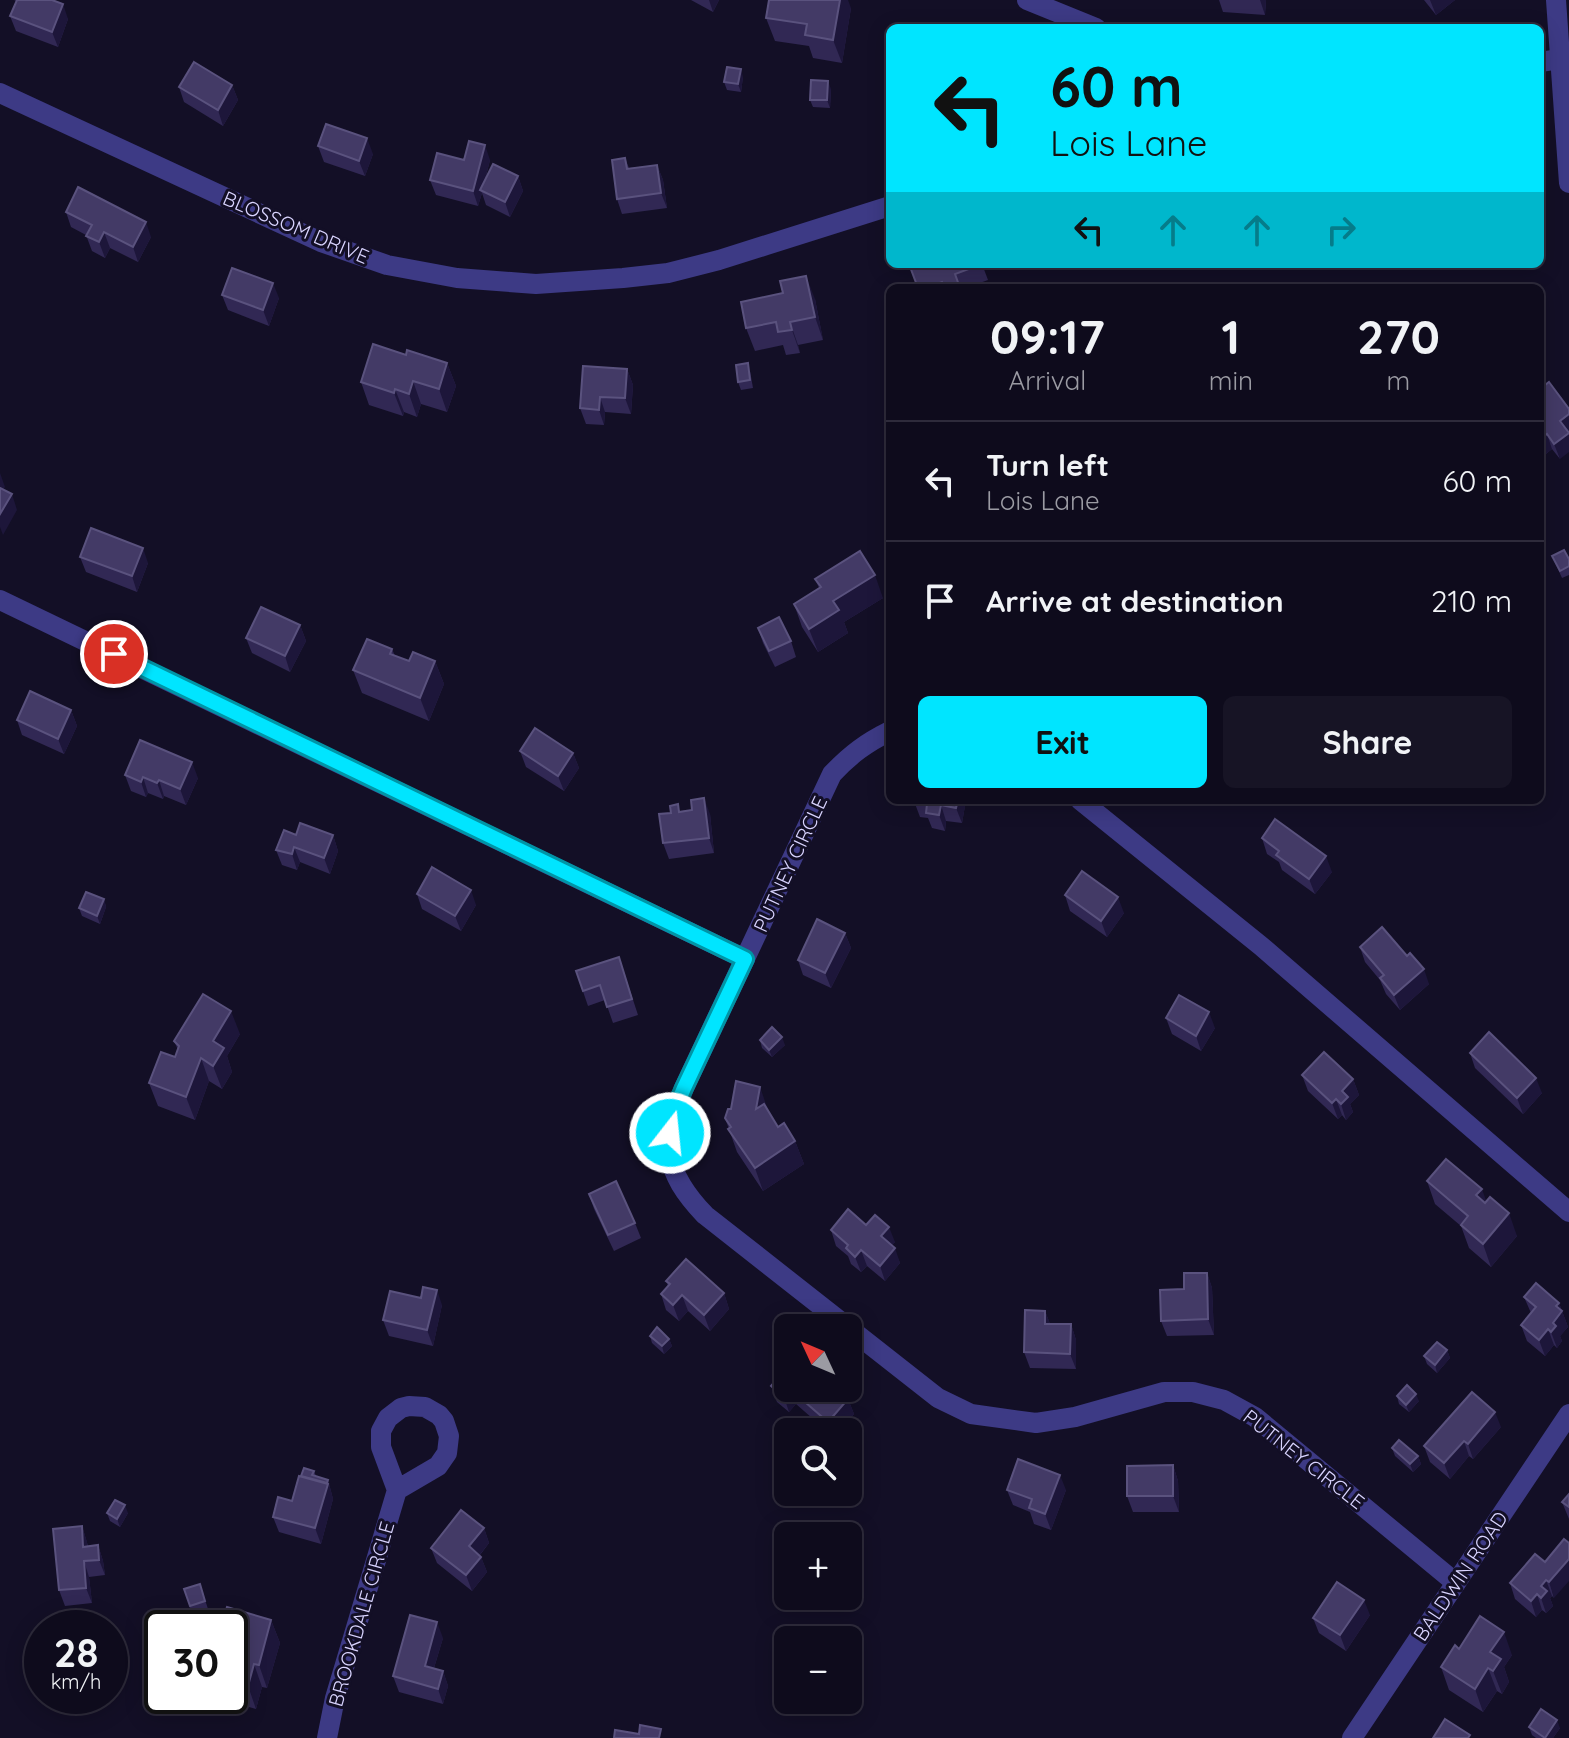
<!DOCTYPE html>
<meta charset="utf-8">
<style>
body{margin:0;font-family:Quicksand,sans-serif;background:#171425;color:#f1f3f6;height:100vh;display:flex;flex-direction:column;font-size:30px;white-space:nowrap}
*{box-sizing:border-box;margin:0}
p{font-size:26px;color:#9b9ba3}
.icon{flex:none;width:44px;height:44px;fill:none;stroke:currentColor;stroke-width:2;stroke-linecap:round;stroke-linejoin:round}
.map{position:relative;flex:1;overflow:hidden}
.details{position:absolute;left:886px;top:284px;width:658px;height:520px;display:flex;flex-direction:column;background:#0e0b1c;border-radius:12px;box-shadow:0 4px 20px #0003,0 0 0 2px #2e2b3b}
.details>*{flex:none}
.hud{position:absolute;left:886px;top:24px;width:658px;height:244px;border-radius:12px;box-shadow:0 4px 20px #0003,0 0 0 2px #2e2b3b;background:#00e5ff;color:#111;overflow:hidden}
.needle{width:52px;rotate:314deg}
.buttons{position:absolute;left:774px;top:1314px;display:grid;gap:16px}
.buttons a{display:grid;place-items:center;width:88px;height:88px;border-radius:12px;background:#0e0b1c;box-shadow:0 4px 20px #0003,0 0 0 2px #2e2b3b;font-size:40px}
.speed{position:absolute;left:24px;top:1610px;display:flex;gap:16px;font-size:40px;font-weight:700;text-align:center}
.speed>*{display:grid;place-content:center;width:104px;height:104px;border-radius:50%;background:#0e0b1c;box-shadow:0 4px 20px #0003,0 0 0 2px #2e2b3b;line-height:1}
.speed small{font-size:20px;font-weight:400}
.speed .limit{border:4px solid #111;border-radius:12px;background:#fff;color:#111}
.pin{position:absolute;display:grid;place-items:center;width:68px;height:68px;color:#fff;margin:-34px;border:4px solid #fff;border-radius:50%;box-shadow:0 2px 8px #0007}
.me{position:absolute;width:88px;margin:-44px;rotate:16deg;stroke-linejoin:round;filter:drop-shadow(0 0 6px #0008)}
.turn{display:flex;align-items:center;gap:28px;height:168px;padding:0 32px;font-size:36px}
.turn .icon{width:104px;height:104px;stroke-width:2.5}
.turn b{display:block;font-size:56px;line-height:68px}
.lanes{display:flex;align-items:center;height:76px;padding:0 32px;background:#0003;justify-content:center;gap:40px;direction:ltr}
.lanes .off{opacity:.35}
.eta{display:flex;justify-content:space-evenly;align-items:center;height:136px;text-align:center}
.eta b{font-size:48px;font-weight:700;line-height:56px}
.primary-button{display:flex;gap:16px;margin-top:auto;padding:16px 32px}
.primary-button a{flex:1;height:92px;border-radius:12px;background:#00e5ff;color:#111;font-size:32px;font-weight:700;line-height:92px;text-align:center}
.primary-button a+a{background:#171425;color:#f1f3f6}
ul{padding:0;list-style:none}
li{display:flex;align-items:center;gap:24px;height:120px;padding:0 32px;border-top:2px solid #2e2b3b}
li div{flex:1}
li b{display:block;font-size:30px}
li em{font-style:normal}
.map>svg:first-child{display:block}
.lines{fill:none;stroke-linecap:round;stroke-linejoin:round}
.minor{stroke:#3d3a85;stroke-width:20}
.tertiary{stroke:#3d3a85;stroke-width:20}
.wall{fill:#312854}
.shaded-wall{fill:#1d163a}
.building{fill:#433a66;stroke:#5a527e;stroke-width:2}
.route-casing{stroke:#0095a6;stroke-width:20}
.route{stroke:#00e5ff;stroke-width:14}
.labels{text-anchor:middle;dominant-baseline:central;stroke-width:6;stroke-linejoin:round;paint-order:stroke}
.street-label{font-size:20px;fill:#d9d4ff;stroke:#130f26}
</style>
<div class="map">
<svg width="1569" height="1738" viewBox="0 0 1569 1738">
<rect width="100%" height="100%" fill="#130f26"/>
<g class="lines">
<g class="minor">
<path d="M 1027,0 L 1096,28"/>
<path d="M 1540,62 L 1560,59"/>
<path d="M 0,93 L 321,242 L 387,265 L 457,278 L 536,284 L 623,278 L 668,273 L 719,260 L 890,206"/>
<path d="M 0,600 L 745,959"/>
<path d="M 890,731 C 866,743 851,754 832,774 L 684,1088 C 661,1143 663,1171 705,1215 L 938,1398 L 971,1414 L 1036,1423 L 1075,1417 L 1164,1392 L 1193,1392 L 1224,1400 L 1255,1417 L 1456,1583"/>
<path d="M 1080,800 L 1261,946 L 1569,1212"/>
<path d="M 327,1738 L 335,1698 L 397,1490 L 381,1447 L 381,1431 L 388,1418 L 401,1408 L 409,1406 L 425,1407 L 439,1415 L 444,1421 L 449,1436 L 447,1453 L 438,1466 L 397,1490"/>
</g>
<g class="tertiary">
<path d="M 1556,0 L 1569,183"/>
<path d="M 1352,1738 L 1569,1414"/>
</g>
</g>
<g class="wall">
<path d="M 14,0 L 52,0 L 68,19 L 58,47 L 16,31 L 10,16 L 16,1 Z"/>
<path d="M 691,0 L 719,0 L 713,12 Z"/>
<path d="M 1219,0 L 1266,0 L 1265,15 L 1223,12 Z"/>
<path d="M 1424,0 L 1455,0 L 1436,15 Z"/>
<path d="M 851,8 L 842,63 L 813,58 L 809,46 L 775,41 L 766,18 Z"/>
<path d="M 743,77 L 741,92 L 727,90 L 724,82 Z"/>
<path d="M 232,85 L 238,100 L 223,126 L 184,102 L 179,87 Z"/>
<path d="M 831,89 L 830,108 L 813,107 L 810,100 Z"/>
<path d="M 318,146 L 373,154 L 365,176 L 324,162 Z"/>
<path d="M 625,158 L 629,168 L 657,165 L 663,180 L 667,208 L 622,214 L 617,199 Z"/>
<path d="M 464,160 L 490,160 L 485,180 L 518,176 L 523,191 L 510,217 L 486,205 L 482,193 L 478,206 L 436,195 L 430,180 Z"/>
<path d="M 66,212 L 151,237 L 138,262 L 110,248 L 105,258 L 92,251 L 86,235 L 71,227 Z"/>
<path d="M 982,264 L 988,280 L 966,288 L 918,288 Z"/>
<path d="M 222,295 L 279,298 L 269,326 L 228,310 Z"/>
<path d="M 815,299 L 823,340 L 798,345 L 800,353 L 786,355 L 783,345 L 755,351 L 746,328 Z"/>
<path d="M 406,355 L 447,363 L 456,386 L 447,412 L 421,404 L 417,417 L 404,412 L 403,416 L 369,405 L 361,382 Z"/>
<path d="M 627,369 L 633,385 L 631,414 L 605,412 L 604,425 L 586,424 L 580,408 Z"/>
<path d="M 750,371 L 753,388 L 741,390 L 738,382 Z"/>
<path d="M 1540,389 L 1560,459 L 1552,449 L 1541,458 L 1540,457 Z"/>
<path d="M 1552,556 L 1569,559 L 1569,575 L 1562,578 Z"/>
<path d="M 80,557 L 148,563 L 137,592 L 86,572 Z"/>
<path d="M 815,579 L 883,598 L 844,622 L 848,633 L 818,652 L 802,627 L 794,604 L 819,588 Z"/>
<path d="M 300,625 L 306,641 L 290,672 L 252,653 L 246,638 Z"/>
<path d="M 758,628 L 791,641 L 796,657 L 775,667 L 763,643 Z"/>
<path d="M 392,649 L 395,656 L 409,661 L 435,661 L 444,684 L 429,721 L 362,693 L 353,670 Z"/>
<path d="M 71,710 L 77,726 L 64,754 L 22,735 L 17,720 Z"/>
<path d="M 520,751 L 573,753 L 579,768 L 564,791 L 526,767 Z"/>
<path d="M 125,775 L 198,778 L 186,805 L 164,796 L 163,799 L 148,793 L 146,797 L 131,791 Z"/>
<path d="M 966,800 L 962,823 L 946,821 L 945,831 L 932,828 L 928,818 L 920,817 L 914,801 Z"/>
<path d="M 692,810 L 710,814 L 714,853 L 669,859 L 663,843 L 680,811 Z"/>
<path d="M 296,835 L 333,835 L 338,851 L 330,874 L 300,862 L 297,870 L 282,865 L 276,850 Z"/>
<path d="M 1262,838 L 1332,872 L 1315,894 L 1282,870 L 1279,862 L 1267,854 Z"/>
<path d="M 417,894 L 476,905 L 461,931 L 422,909 Z"/>
<path d="M 1065,895 L 1124,913 L 1107,937 L 1070,911 Z"/>
<path d="M 104,899 L 106,907 L 100,924 L 82,916 L 79,908 Z"/>
<path d="M 845,933 L 851,948 L 831,988 L 803,975 L 798,960 Z"/>
<path d="M 1360,947 L 1429,984 L 1400,1010 L 1386,994 L 1380,980 L 1365,962 Z"/>
<path d="M 619,957 L 638,1015 L 613,1023 L 605,1000 L 588,1006 L 576,971 Z"/>
<path d="M 1166,1018 L 1215,1028 L 1201,1051 L 1172,1034 Z"/>
<path d="M 240,1034 L 227,1056 L 232,1072 L 222,1089 L 209,1081 L 195,1120 L 158,1106 L 149,1083 L 175,1057 L 178,1050 L 174,1041 Z"/>
<path d="M 760,1040 L 785,1045 L 772,1057 L 762,1048 Z"/>
<path d="M 1470,1053 L 1542,1093 L 1523,1114 L 1475,1068 Z"/>
<path d="M 1302,1075 L 1353,1079 L 1359,1095 L 1350,1104 L 1353,1112 L 1346,1120 L 1342,1115 L 1338,1119 L 1308,1091 Z"/>
<path d="M 768,1110 L 778,1127 L 795,1141 L 804,1164 L 763,1191 L 737,1152 L 725,1118 Z"/>
<path d="M 1427,1181 L 1486,1201 L 1517,1236 L 1491,1267 L 1469,1248 L 1461,1226 L 1435,1204 Z"/>
<path d="M 589,1194 L 635,1223 L 641,1238 L 614,1251 L 594,1209 Z"/>
<path d="M 866,1225 L 895,1242 L 892,1245 L 900,1263 L 885,1281 L 867,1266 L 861,1272 L 851,1264 L 848,1256 L 836,1246 L 831,1230 Z"/>
<path d="M 1207,1273 L 1212,1288 L 1214,1335 L 1167,1336 L 1161,1321 L 1184,1289 Z"/>
<path d="M 666,1281 L 724,1293 L 729,1309 L 710,1331 L 688,1311 L 679,1321 L 666,1310 L 661,1294 L 668,1286 Z"/>
<path d="M 1524,1297 L 1559,1303 L 1568,1327 L 1560,1336 L 1562,1341 L 1557,1348 L 1554,1345 L 1545,1356 L 1527,1341 L 1521,1325 L 1531,1313 Z"/>
<path d="M 442,1305 L 433,1346 L 389,1336 L 383,1320 Z"/>
<path d="M 1045,1311 L 1050,1324 L 1071,1324 L 1076,1340 L 1076,1369 L 1030,1368 L 1024,1352 Z"/>
<path d="M 650,1336 L 669,1339 L 672,1346 L 664,1354 L 652,1343 Z"/>
<path d="M 1447,1350 L 1450,1358 L 1437,1373 L 1427,1364 L 1424,1356 Z"/>
<path d="M 788,1381 L 848,1399 L 854,1414 L 839,1432 L 828,1432 L 796,1404 L 789,1412 L 777,1402 L 771,1386 Z"/>
<path d="M 1397,1396 L 1419,1401 L 1409,1412 L 1399,1404 Z"/>
<path d="M 1501,1427 L 1473,1459 L 1469,1456 L 1450,1479 L 1430,1462 L 1424,1446 Z"/>
<path d="M 1392,1448 L 1418,1456 L 1421,1464 L 1413,1472 L 1395,1456 Z"/>
<path d="M 1173,1465 L 1178,1481 L 1179,1512 L 1133,1512 L 1127,1496 Z"/>
<path d="M 314,1471 L 316,1476 L 328,1480 L 333,1499 L 321,1544 L 279,1532 L 273,1517 L 292,1501 L 301,1476 Z"/>
<path d="M 1007,1490 L 1066,1490 L 1051,1530 L 1034,1524 L 1030,1512 L 1013,1505 Z"/>
<path d="M 1569,1494 L 1569,1519 L 1562,1502 Z"/>
<path d="M 107,1513 L 128,1513 L 120,1527 L 110,1521 Z"/>
<path d="M 82,1526 L 88,1546 L 98,1545 L 103,1561 L 105,1575 L 89,1577 L 92,1603 L 65,1606 L 59,1590 Z"/>
<path d="M 484,1528 L 489,1543 L 480,1555 L 481,1557 L 487,1572 L 472,1591 L 437,1563 L 431,1548 Z"/>
<path d="M 1545,1562 L 1554,1598 L 1552,1596 L 1550,1598 L 1553,1606 L 1546,1613 L 1542,1610 L 1536,1617 L 1515,1599 L 1510,1583 Z"/>
<path d="M 200,1584 L 208,1609 L 192,1614 L 184,1589 Z"/>
<path d="M 227,1607 L 271,1620 L 280,1643 L 267,1688 L 262,1687 L 256,1709 L 228,1701 L 226,1696 L 230,1696 L 230,1655 L 232,1656 L 233,1651 L 230,1650 L 230,1628 L 222,1628 L 221,1627 Z"/>
<path d="M 1370,1615 L 1346,1651 L 1319,1633 L 1313,1618 Z"/>
<path d="M 443,1638 L 434,1668 L 443,1671 L 448,1686 L 443,1704 L 399,1692 L 393,1676 Z"/>
<path d="M 1459,1649 L 1512,1655 L 1504,1667 L 1509,1682 L 1502,1694 L 1497,1691 L 1483,1712 L 1449,1690 L 1441,1667 Z"/>
<path d="M 1529,1727 L 1560,1728 L 1553,1738 L 1536,1738 L 1532,1735 Z"/>
</g>
<g class="shaded-wall">
<path d="M 709,0 L 719,0 L 713,12 Z"/>
<path d="M 840,0 L 848,0 L 851,8 L 842,63 L 833,40 Z"/>
<path d="M 1260,0 L 1266,0 L 1265,15 Z"/>
<path d="M 1430,0 L 1455,0 L 1436,15 Z"/>
<path d="M 63,4 L 68,19 L 58,47 L 52,32 Z"/>
<path d="M 741,69 L 743,77 L 741,92 L 738,84 Z"/>
<path d="M 828,81 L 831,89 L 830,108 L 827,100 Z"/>
<path d="M 232,85 L 238,100 L 223,126 L 218,110 Z"/>
<path d="M 367,138 L 373,154 L 365,176 L 359,161 Z"/>
<path d="M 485,145 L 490,160 L 482,191 L 480,190 L 482,193 L 478,206 L 473,191 Z"/>
<path d="M 657,165 L 663,180 L 667,208 L 661,193 Z"/>
<path d="M 518,176 L 523,191 L 510,217 L 505,202 Z"/>
<path d="M 146,222 L 151,237 L 138,262 L 133,247 Z"/>
<path d="M 104,232 L 110,248 L 105,258 L 99,242 Z"/>
<path d="M 806,276 L 815,299 L 823,340 L 815,317 Z"/>
<path d="M 273,283 L 279,298 L 269,326 L 263,310 Z"/>
<path d="M 790,322 L 798,345 L 800,353 L 792,330 Z"/>
<path d="M 447,363 L 456,386 L 447,412 L 439,389 Z"/>
<path d="M 627,369 L 633,385 L 631,414 L 625,398 Z"/>
<path d="M 413,381 L 421,404 L 417,417 L 409,394 Z"/>
<path d="M 395,389 L 404,412 L 403,416 L 394,393 Z"/>
<path d="M 600,397 L 605,412 L 604,425 L 599,410 Z"/>
<path d="M 1569,414 L 1569,452 L 1560,459 L 1554,444 L 1560,421 Z"/>
<path d="M 1547,434 L 1552,449 L 1541,458 L 1540,439 Z"/>
<path d="M 0,473 L 5,487 L 0,495 Z"/>
<path d="M 12,494 L 17,510 L 3,535 L 0,527 L 0,514 Z"/>
<path d="M 143,548 L 148,563 L 137,592 L 132,576 Z"/>
<path d="M 875,575 L 883,598 L 844,622 L 848,633 L 818,652 L 809,629 L 833,601 Z"/>
<path d="M 300,625 L 306,641 L 290,672 L 285,656 Z"/>
<path d="M 435,661 L 444,684 L 429,721 L 420,698 Z"/>
<path d="M 71,710 L 77,726 L 64,754 L 58,739 Z"/>
<path d="M 573,753 L 579,768 L 564,791 L 558,776 Z"/>
<path d="M 192,762 L 198,778 L 186,805 L 180,789 Z"/>
<path d="M 143,777 L 148,793 L 146,797 L 141,782 Z"/>
<path d="M 159,780 L 164,796 L 163,799 L 157,783 Z"/>
<path d="M 704,798 L 710,814 L 714,853 L 709,838 Z"/>
<path d="M 958,800 L 966,800 L 962,823 L 956,808 Z"/>
<path d="M 941,805 L 946,821 L 945,831 L 939,815 Z"/>
<path d="M 333,835 L 338,851 L 330,874 L 324,858 Z"/>
<path d="M 294,847 L 300,862 L 297,870 L 292,854 Z"/>
<path d="M 1326,856 L 1332,872 L 1315,894 L 1309,879 Z"/>
<path d="M 471,890 L 476,905 L 461,931 L 455,916 Z"/>
<path d="M 1118,897 L 1124,913 L 1107,937 L 1101,921 Z"/>
<path d="M 104,899 L 106,907 L 100,924 L 97,916 Z"/>
<path d="M 845,933 L 851,948 L 831,988 L 825,973 Z"/>
<path d="M 1424,969 L 1429,984 L 1400,1010 L 1394,995 Z"/>
<path d="M 231,1011 L 240,1034 L 227,1056 L 232,1072 L 222,1089 L 213,1066 L 213,1041 Z"/>
<path d="M 1209,1012 L 1215,1028 L 1201,1051 L 1196,1036 Z"/>
<path d="M 782,1037 L 785,1045 L 772,1057 L 769,1050 Z"/>
<path d="M 201,1058 L 209,1081 L 195,1120 L 186,1097 Z"/>
<path d="M 1536,1078 L 1542,1093 L 1523,1114 L 1517,1098 Z"/>
<path d="M 1353,1079 L 1359,1095 L 1350,1104 L 1353,1112 L 1346,1120 L 1341,1104 L 1342,1091 Z"/>
<path d="M 760,1087 L 768,1110 L 765,1132 L 756,1109 Z"/>
<path d="M 1336,1099 L 1342,1115 L 1338,1119 L 1332,1103 Z"/>
<path d="M 795,1141 L 804,1164 L 763,1191 L 755,1168 Z"/>
<path d="M 1482,1189 L 1490,1212 L 1476,1195 Z"/>
<path d="M 1509,1213 L 1517,1236 L 1491,1267 L 1483,1244 Z"/>
<path d="M 889,1227 L 895,1242 L 887,1252 L 881,1236 Z"/>
<path d="M 895,1248 L 900,1263 L 885,1281 L 880,1266 Z"/>
<path d="M 861,1250 L 867,1266 L 861,1272 L 855,1257 Z"/>
<path d="M 1207,1273 L 1212,1288 L 1214,1335 L 1208,1319 Z"/>
<path d="M 437,1290 L 442,1305 L 433,1346 L 427,1330 Z"/>
<path d="M 724,1293 L 729,1309 L 710,1331 L 704,1315 Z"/>
<path d="M 682,1295 L 688,1311 L 679,1321 L 673,1305 Z"/>
<path d="M 1559,1303 L 1568,1327 L 1560,1336 L 1562,1341 L 1557,1348 L 1551,1332 L 1556,1306 Z"/>
<path d="M 1045,1311 L 1051,1326 L 1045,1324 Z"/>
<path d="M 1071,1324 L 1076,1340 L 1076,1369 L 1070,1354 Z"/>
<path d="M 1548,1329 L 1554,1345 L 1545,1356 L 1539,1340 Z"/>
<path d="M 669,1339 L 672,1346 L 664,1354 L 662,1346 Z"/>
<path d="M 1447,1350 L 1450,1358 L 1437,1373 L 1435,1365 Z"/>
<path d="M 790,1389 L 796,1404 L 789,1412 L 784,1397 Z"/>
<path d="M 1416,1394 L 1419,1401 L 1409,1412 L 1406,1405 Z"/>
<path d="M 848,1399 L 854,1414 L 839,1432 L 832,1432 L 828,1422 Z"/>
<path d="M 1495,1412 L 1501,1427 L 1473,1459 L 1468,1444 Z"/>
<path d="M 1464,1441 L 1469,1456 L 1450,1479 L 1444,1463 Z"/>
<path d="M 1418,1456 L 1421,1464 L 1413,1472 L 1410,1464 Z"/>
<path d="M 1173,1465 L 1178,1481 L 1179,1512 L 1173,1496 Z"/>
<path d="M 1060,1475 L 1066,1490 L 1051,1530 L 1045,1514 Z"/>
<path d="M 328,1480 L 333,1499 L 321,1544 L 315,1528 Z"/>
<path d="M 125,1505 L 128,1513 L 120,1527 L 117,1519 Z"/>
<path d="M 82,1526 L 87,1542 L 89,1562 L 83,1547 Z"/>
<path d="M 484,1528 L 489,1543 L 474,1562 L 469,1546 Z"/>
<path d="M 98,1545 L 103,1561 L 105,1575 L 99,1560 Z"/>
<path d="M 481,1557 L 487,1572 L 472,1591 L 466,1575 Z"/>
<path d="M 1569,1559 L 1569,1581 L 1554,1598 L 1549,1582 Z"/>
<path d="M 84,1561 L 89,1577 L 92,1603 L 86,1588 Z"/>
<path d="M 1546,1580 L 1552,1596 L 1550,1598 L 1553,1606 L 1546,1613 L 1541,1598 L 1541,1586 Z"/>
<path d="M 1537,1594 L 1542,1610 L 1536,1617 L 1531,1601 Z"/>
<path d="M 1364,1600 L 1370,1615 L 1346,1651 L 1340,1635 Z"/>
<path d="M 271,1620 L 280,1643 L 267,1688 L 259,1665 Z"/>
<path d="M 437,1622 L 443,1638 L 430,1681 L 425,1666 Z"/>
<path d="M 1504,1632 L 1512,1655 L 1504,1667 L 1509,1682 L 1502,1694 L 1493,1671 L 1490,1652 Z"/>
<path d="M 254,1664 L 262,1687 L 256,1709 L 248,1686 Z"/>
<path d="M 1488,1668 L 1497,1691 L 1483,1712 L 1475,1689 Z"/>
<path d="M 443,1671 L 448,1686 L 443,1704 L 438,1689 Z"/>
<path d="M 1557,1720 L 1560,1728 L 1553,1738 L 1545,1738 Z"/>
</g>
<g class="building">
<path d="M 17,0 L 52,0 L 63,4 L 52,32 L 10,16 Z"/>
<path d="M 769,0 L 840,0 L 833,40 L 805,35 L 807,24 L 766,18 Z"/>
<path d="M 194,62 L 232,85 L 218,110 L 179,87 Z"/>
<path d="M 727,67 L 741,69 L 738,84 L 724,82 Z"/>
<path d="M 811,80 L 828,81 L 827,100 L 810,100 Z"/>
<path d="M 326,124 L 367,138 L 359,161 L 318,146 Z"/>
<path d="M 469,141 L 485,145 L 473,191 L 430,180 L 437,153 L 464,160 Z"/>
<path d="M 625,158 L 627,169 L 657,165 L 661,193 L 617,199 L 612,160 Z"/>
<path d="M 493,164 L 518,176 L 505,202 L 480,190 Z"/>
<path d="M 78,187 L 146,222 L 133,247 L 104,232 L 99,242 L 86,236 L 92,225 L 66,212 Z"/>
<path d="M 909,264 L 982,264 L 955,274 L 960,288 L 945,288 L 942,282 L 927,288 L 918,288 Z"/>
<path d="M 232,268 L 273,283 L 263,310 L 222,295 Z"/>
<path d="M 806,276 L 815,317 L 790,322 L 792,330 L 778,332 L 776,322 L 746,328 L 741,302 L 783,293 L 780,281 Z"/>
<path d="M 373,344 L 406,355 L 407,350 L 447,363 L 439,389 L 413,381 L 409,394 L 395,389 L 394,393 L 361,382 Z"/>
<path d="M 748,363 L 750,380 L 738,382 L 736,365 Z"/>
<path d="M 583,366 L 627,369 L 625,398 L 600,397 L 599,410 L 580,408 Z"/>
<path d="M 1549,382 L 1569,409 L 1569,414 L 1560,421 L 1569,433 L 1554,444 L 1547,434 L 1540,439 L 1540,389 Z"/>
<path d="M 0,488 L 12,494 L 0,514 Z"/>
<path d="M 91,528 L 143,548 L 132,576 L 80,557 Z"/>
<path d="M 1564,550 L 1569,559 L 1569,566 L 1560,571 L 1552,556 Z"/>
<path d="M 860,551 L 875,575 L 833,601 L 839,610 L 809,629 L 794,604 L 821,587 L 815,579 Z"/>
<path d="M 261,607 L 300,625 L 285,656 L 246,638 Z"/>
<path d="M 779,617 L 791,641 L 769,651 L 758,628 Z"/>
<path d="M 367,639 L 392,649 L 390,654 L 409,661 L 413,652 L 435,661 L 420,698 L 353,670 Z"/>
<path d="M 30,691 L 71,710 L 58,739 L 17,720 Z"/>
<path d="M 535,728 L 573,753 L 558,776 L 520,751 Z"/>
<path d="M 140,740 L 192,762 L 180,789 L 159,780 L 157,783 L 143,777 L 141,782 L 125,775 Z"/>
<path d="M 704,798 L 709,838 L 663,843 L 659,814 L 671,813 L 670,806 L 678,804 L 679,812 L 692,810 L 691,800 Z"/>
<path d="M 914,800 L 958,800 L 956,808 L 941,805 L 939,815 L 926,813 L 927,804 L 914,801 Z"/>
<path d="M 1275,819 L 1326,856 L 1309,879 L 1276,855 L 1279,851 L 1262,838 Z"/>
<path d="M 300,823 L 333,835 L 324,858 L 294,847 L 292,854 L 276,850 L 284,830 L 296,835 Z"/>
<path d="M 432,867 L 471,890 L 455,916 L 417,894 Z"/>
<path d="M 1082,871 L 1118,897 L 1101,921 L 1065,895 Z"/>
<path d="M 86,892 L 104,899 L 97,916 L 79,908 Z"/>
<path d="M 817,919 L 845,933 L 825,973 L 798,960 Z"/>
<path d="M 1382,927 L 1407,956 L 1410,953 L 1424,969 L 1394,995 L 1380,978 L 1384,975 L 1360,947 Z"/>
<path d="M 619,957 L 632,999 L 607,1007 L 600,985 L 583,991 L 576,971 Z"/>
<path d="M 203,994 L 231,1011 L 213,1041 L 224,1048 L 213,1066 L 201,1058 L 186,1097 L 149,1083 L 161,1052 L 175,1057 L 179,1046 L 174,1041 Z"/>
<path d="M 1179,995 L 1209,1012 L 1196,1036 L 1166,1018 Z"/>
<path d="M 772,1027 L 782,1037 L 769,1050 L 760,1040 Z"/>
<path d="M 1489,1032 L 1536,1078 L 1517,1098 L 1470,1053 Z"/>
<path d="M 1324,1052 L 1353,1079 L 1342,1091 L 1348,1097 L 1341,1104 L 1336,1099 L 1332,1103 L 1302,1075 Z"/>
<path d="M 736,1081 L 760,1087 L 756,1109 L 764,1104 L 778,1127 L 784,1123 L 795,1141 L 755,1168 L 728,1129 L 731,1127 L 725,1118 L 728,1109 L 731,1109 Z"/>
<path d="M 1446,1159 L 1482,1189 L 1476,1195 L 1485,1203 L 1490,1197 L 1509,1213 L 1483,1244 L 1461,1225 L 1468,1216 L 1427,1181 Z"/>
<path d="M 616,1181 L 635,1223 L 608,1235 L 589,1194 Z"/>
<path d="M 848,1209 L 866,1225 L 875,1215 L 889,1227 L 881,1236 L 895,1248 L 880,1266 L 861,1250 L 855,1257 L 846,1248 L 848,1245 L 831,1230 Z"/>
<path d="M 686,1259 L 724,1293 L 704,1315 L 682,1295 L 673,1305 L 661,1294 L 670,1284 L 666,1281 Z"/>
<path d="M 1184,1273 L 1207,1273 L 1208,1319 L 1161,1321 L 1160,1290 L 1184,1289 Z"/>
<path d="M 1536,1283 L 1559,1303 L 1556,1306 L 1562,1311 L 1553,1323 L 1556,1326 L 1551,1332 L 1548,1329 L 1539,1340 L 1521,1325 L 1536,1307 L 1524,1297 Z"/>
<path d="M 423,1287 L 437,1290 L 427,1330 L 383,1320 L 390,1291 L 421,1298 Z"/>
<path d="M 1025,1310 L 1045,1311 L 1045,1324 L 1071,1324 L 1070,1354 L 1024,1352 Z"/>
<path d="M 657,1327 L 669,1339 L 662,1346 L 650,1336 Z"/>
<path d="M 1437,1342 L 1447,1350 L 1435,1365 L 1424,1356 Z"/>
<path d="M 781,1375 L 788,1381 L 788,1388 L 836,1388 L 848,1399 L 828,1422 L 790,1389 L 784,1397 L 771,1386 Z"/>
<path d="M 1407,1385 L 1416,1394 L 1406,1405 L 1397,1396 Z"/>
<path d="M 1472,1392 L 1495,1412 L 1468,1444 L 1464,1441 L 1444,1463 L 1424,1446 Z"/>
<path d="M 1399,1440 L 1418,1456 L 1410,1464 L 1392,1448 Z"/>
<path d="M 1018,1459 L 1060,1475 L 1045,1514 L 1029,1508 L 1032,1499 L 1007,1490 Z"/>
<path d="M 1173,1465 L 1173,1496 L 1127,1496 L 1127,1466 Z"/>
<path d="M 304,1468 L 314,1471 L 312,1475 L 328,1480 L 327,1483 L 301,1476 Z"/>
<path d="M 299,1476 L 328,1484 L 315,1528 L 273,1517 L 278,1497 L 292,1501 Z"/>
<path d="M 1569,1494 L 1569,1507 L 1562,1502 Z"/>
<path d="M 115,1500 L 125,1505 L 117,1519 L 107,1513 Z"/>
<path d="M 461,1510 L 484,1528 L 469,1546 L 481,1557 L 466,1575 L 431,1548 Z"/>
<path d="M 82,1526 L 83,1547 L 98,1545 L 99,1560 L 84,1561 L 86,1588 L 59,1590 L 53,1529 Z"/>
<path d="M 1564,1539 L 1569,1543 L 1569,1559 L 1549,1582 L 1546,1580 L 1541,1586 L 1547,1591 L 1541,1598 L 1537,1594 L 1531,1601 L 1510,1583 L 1535,1554 L 1545,1562 Z"/>
<path d="M 1337,1582 L 1364,1600 L 1340,1635 L 1313,1618 Z"/>
<path d="M 200,1584 L 205,1601 L 190,1606 L 184,1589 Z"/>
<path d="M 227,1607 L 271,1620 L 259,1665 L 254,1664 L 248,1686 L 230,1681 L 230,1655 L 232,1656 L 238,1632 L 230,1628 L 221,1627 Z"/>
<path d="M 410,1615 L 437,1622 L 425,1666 L 443,1671 L 438,1689 L 393,1676 Z"/>
<path d="M 1480,1616 L 1504,1632 L 1490,1652 L 1501,1659 L 1493,1671 L 1488,1668 L 1475,1689 L 1441,1667 L 1455,1645 L 1459,1649 Z"/>
<path d="M 1541,1709 L 1557,1720 L 1545,1738 L 1529,1727 Z"/>
<path d="M 1445,1719 L 1470,1735 L 1468,1738 L 1433,1738 Z"/>
<path d="M 640,1725 L 661,1729 L 659,1738 L 614,1738 L 615,1730 L 639,1734 Z"/>
</g>
<g class="lines">
<g class="route-casing">
<path id="route" d="M 114,654 L 745,959 L 684,1088 L 672,1116 L 670,1133"/>
</g>
<use href="#route" class="route"/>
</g>
<g class="labels">
<g class="street-label">
<text transform="translate(296 227) rotate(23)">BLOSSOM DRIVE</text>
<text transform="translate(790 864) rotate(-65)">PUTNEY CIRCLE</text>
<text transform="translate(1304 1459) rotate(38)">PUTNEY CIRCLE</text>
<text transform="translate(1460 1576) rotate(-56)">BALDWIN ROAD</text>
<text transform="translate(361 1614) rotate(-74)">BROOKDALE CIRCLE</text>
</g>
</g>
</svg>
<div class="buttons">
<a><svg class="needle" viewBox="-14 -14 28 28"><path d="M0-13l5 13h-10z" fill="#e53935"/><path d="M0 13l5-13h-10z" fill="#9b9ba3"/></svg></a>
<a><svg class="icon" aria-label="search" viewBox="0 0 24 24"><circle cx="10" cy="10" r="6"/><path d="M15 15l6 6"/></svg></a>
<a>+</a>
<a>−</a>
</div>
<div class="speed"><div>28<small>km/h</small></div><div class="limit">30</div></div>
<div class="pin" style="left:114px;top:654px;background:#d93025"><svg class="icon" aria-label="arrive" viewBox="0 0 24 24"><path d="M6 21V4h12l-3 4 3 4H6"/></svg></div>
<svg class="me" style="left:670px;top:1133px" viewBox="-20 -20 40 40"><circle r="17" fill="#00e5ff" stroke="#fff" stroke-width="3"/><path d="M0-11L8 9 0 5-8 9z" fill="#fff"/></svg>
<div class="hud">
<div class="turn"><svg class="icon" aria-label="left" viewBox="0 0 24 24"><path d="M17 20v-9H6M10 6l-5 5 5 5"/></svg><div><b>60 m</b>Lois Lane</div></div>
<div class="lanes"><svg class="icon" aria-label="left" viewBox="0 0 24 24"><path d="M17 20v-9H6M10 6l-5 5 5 5"/></svg><svg class="icon off" aria-label="ahead" viewBox="0 0 24 24"><path d="M12 20V5M6 11l6-6 6 6"/></svg><svg class="icon off" aria-label="ahead" viewBox="0 0 24 24"><path d="M12 20V5M6 11l6-6 6 6"/></svg><svg class="icon off" aria-label="right" viewBox="0 0 24 24"><path d="M7 20v-9h11M14 6l5 5-5 5"/></svg></div>
</div>
<section class="details">
<div class="eta">
<div><b>09:17</b><p>Arrival</p></div>
<div><b>1</b><p>min</p></div>
<div><b>270</b><p>m</p></div>
</div>
<ul>
<li><svg class="icon" aria-label="left" viewBox="0 0 24 24"><path d="M17 20v-9H6M10 6l-5 5 5 5"/></svg><div><b>Turn left</b><p>Lois Lane</p></div><em>60 m</em></li>
<li><svg class="icon" aria-label="arrive" viewBox="0 0 24 24"><path d="M6 21V4h12l-3 4 3 4H6"/></svg><div><b>Arrive at destination</b></div><em>210 m</em></li>
</ul>
<div class="primary-button"><a>Exit</a><a>Share</a></div>
</section>
</div>
